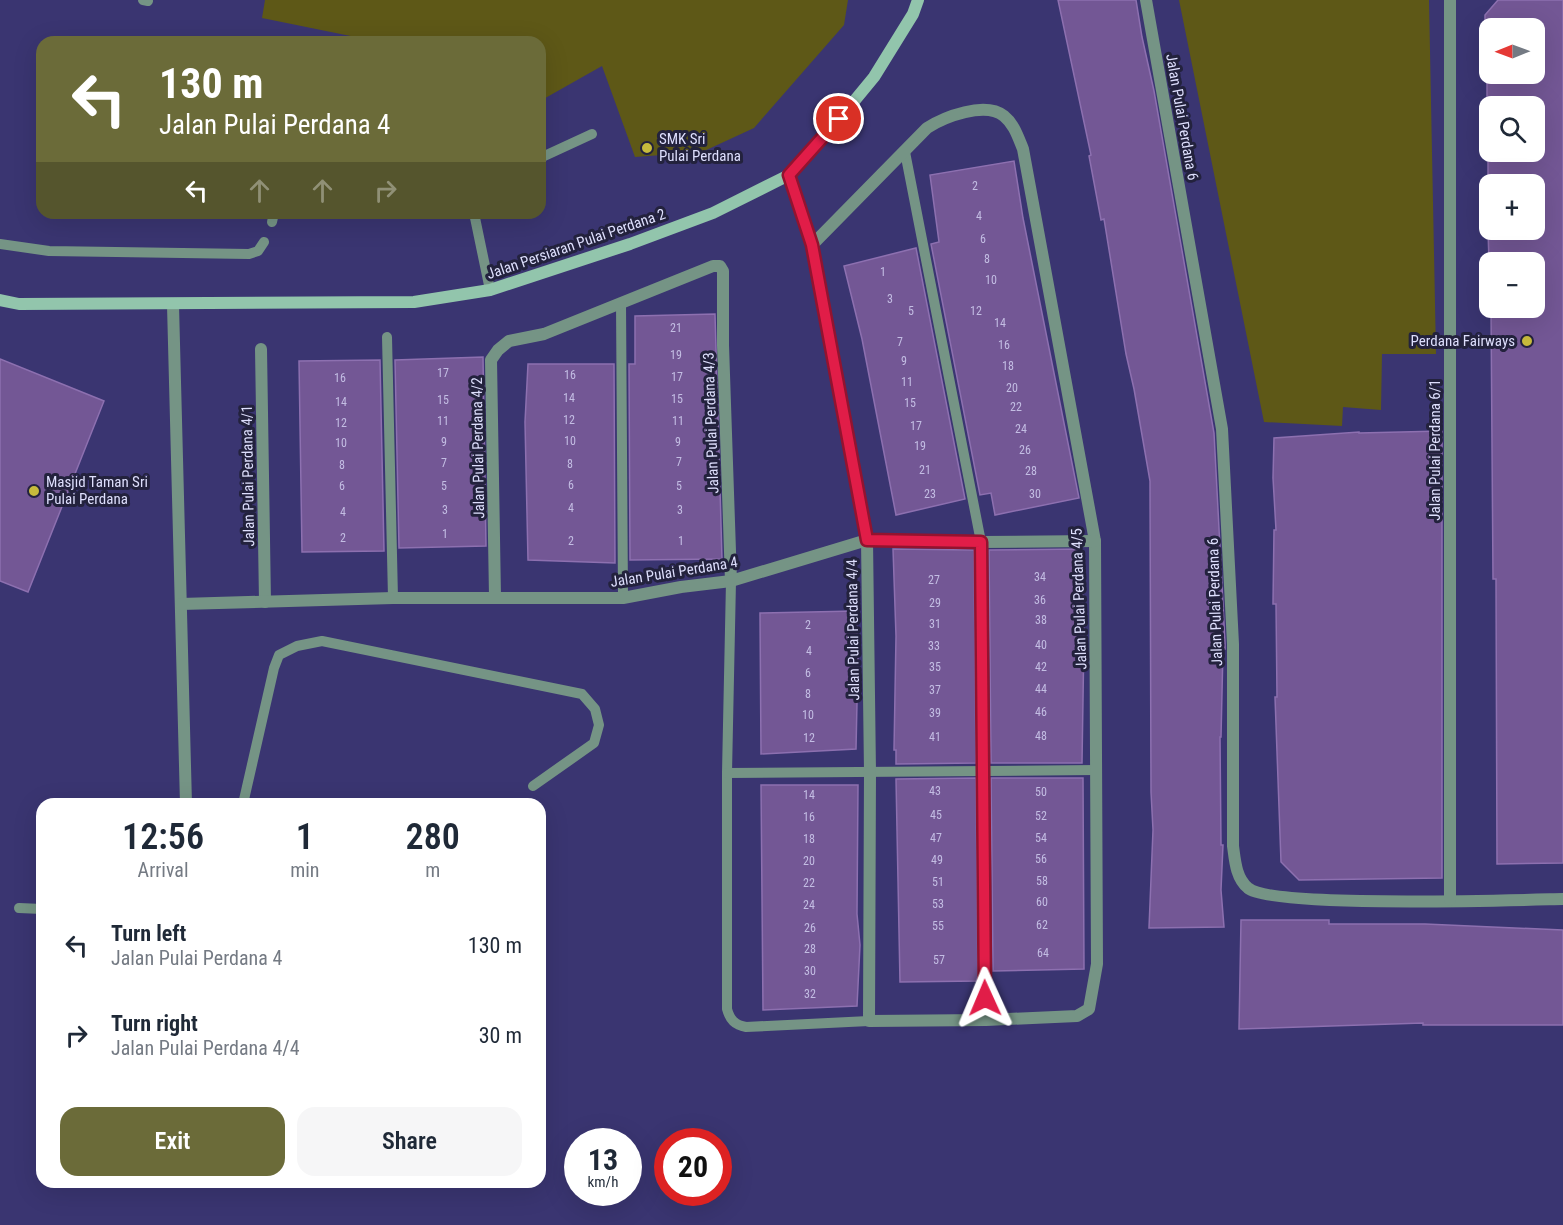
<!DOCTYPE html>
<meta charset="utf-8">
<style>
body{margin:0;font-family:"Roboto Condensed",sans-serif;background:#f6f6f7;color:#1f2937;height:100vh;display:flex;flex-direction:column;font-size:22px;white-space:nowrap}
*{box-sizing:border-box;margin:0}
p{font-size:20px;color:#747a83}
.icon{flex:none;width:33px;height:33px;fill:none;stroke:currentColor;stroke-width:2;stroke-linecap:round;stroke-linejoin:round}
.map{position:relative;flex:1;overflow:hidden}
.side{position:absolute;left:36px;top:798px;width:510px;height:390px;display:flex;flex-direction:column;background:#fff;border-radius:18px;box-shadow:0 6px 24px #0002}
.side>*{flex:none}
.hud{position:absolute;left:36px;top:36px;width:510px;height:183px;border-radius:18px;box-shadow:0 6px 24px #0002;background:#6b6b39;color:#fff;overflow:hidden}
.needle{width:39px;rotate:269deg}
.controls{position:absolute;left:1479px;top:18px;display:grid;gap:12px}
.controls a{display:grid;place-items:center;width:66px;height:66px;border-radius:12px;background:#fff;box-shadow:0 6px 24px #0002;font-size:30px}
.speed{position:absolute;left:564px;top:1128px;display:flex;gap:12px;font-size:30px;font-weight:700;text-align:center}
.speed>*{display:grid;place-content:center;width:78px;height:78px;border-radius:50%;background:#fff;box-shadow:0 6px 24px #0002;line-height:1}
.speed small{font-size:15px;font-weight:400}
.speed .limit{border:9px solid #d22;background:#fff;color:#111}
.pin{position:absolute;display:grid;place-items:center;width:51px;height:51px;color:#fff;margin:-26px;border:3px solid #fff;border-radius:50%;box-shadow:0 2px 6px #0007}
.me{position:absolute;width:66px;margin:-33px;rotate:359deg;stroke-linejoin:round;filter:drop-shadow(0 0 4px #0008)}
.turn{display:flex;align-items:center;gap:21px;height:126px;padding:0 24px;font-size:27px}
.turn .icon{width:78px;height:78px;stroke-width:2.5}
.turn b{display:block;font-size:42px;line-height:51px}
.lanes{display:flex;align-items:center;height:57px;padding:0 24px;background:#0003;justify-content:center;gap:30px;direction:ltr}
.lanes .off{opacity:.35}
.eta{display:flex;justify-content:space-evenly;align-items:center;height:102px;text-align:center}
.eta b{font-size:36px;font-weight:600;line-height:42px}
.cta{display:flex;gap:12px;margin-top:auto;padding:12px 24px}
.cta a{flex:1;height:69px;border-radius:18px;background:#6b6b39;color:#fff;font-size:24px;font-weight:600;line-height:69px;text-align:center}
.cta a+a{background:#f6f6f7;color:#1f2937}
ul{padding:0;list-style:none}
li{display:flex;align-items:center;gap:18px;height:90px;padding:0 24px}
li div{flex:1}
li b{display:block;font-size:22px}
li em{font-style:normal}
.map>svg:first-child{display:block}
.green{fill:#5e5817}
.building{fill:#735795;stroke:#8d70b0;stroke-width:1.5}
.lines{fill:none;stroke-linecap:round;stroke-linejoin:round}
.lane{stroke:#759485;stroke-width:10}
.street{stroke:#759485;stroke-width:12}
.secondary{stroke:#92c5ac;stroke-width:12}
.route-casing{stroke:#92132f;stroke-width:15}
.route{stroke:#e11d48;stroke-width:10}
.poi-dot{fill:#c7bb3c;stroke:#23223d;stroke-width:2}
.labels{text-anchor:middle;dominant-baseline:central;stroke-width:6;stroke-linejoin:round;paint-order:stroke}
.number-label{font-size:12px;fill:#c3bde3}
.street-label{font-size:15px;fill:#dedffd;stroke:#23223d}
.poi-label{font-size:15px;fill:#dedffd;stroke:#23223d;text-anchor:start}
</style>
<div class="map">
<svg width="1563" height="1225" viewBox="0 0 1563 1225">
<rect width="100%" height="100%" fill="#3a3571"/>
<g class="green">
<path d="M 265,0 L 848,0 L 844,25 L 754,128 L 702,152 L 635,157 L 602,66 L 540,101 L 540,42 L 380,42 L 262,18 Z"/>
<path d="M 1179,0 L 1429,0 L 1436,354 L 1382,354 L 1381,410 L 1343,407 L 1342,426 L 1264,422 Z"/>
</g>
<g class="building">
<path d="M 1058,0 L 1136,0 L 1142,37 L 1154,91 L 1214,433 L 1225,643 L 1225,649 L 1223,649 L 1221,737 L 1220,737 L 1221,845 L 1223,845 L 1221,890 L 1224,927 L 1149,928 L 1153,830 L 1151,792 L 1150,481 L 1134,389 L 1126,354 L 1104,219 L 1101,220 L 1089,156 L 1091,155 Z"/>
<path d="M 1498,0 L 1563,0 L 1563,863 L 1497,864 L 1496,579 L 1493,579 L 1491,308 L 1534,308 L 1534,262 L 1489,262 L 1488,230 L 1534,230 L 1534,184 L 1488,184 L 1488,152 L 1534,152 L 1534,106 L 1487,106 L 1487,74 L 1534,74 L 1534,28 L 1485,28 L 1485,15 Z"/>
<path d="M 1014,161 L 1023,218 L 1079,498 L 995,515 L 991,493 L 980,495 L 931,244 L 939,242 L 930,175 Z"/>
<path d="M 916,248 L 965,499 L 896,515 L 862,339 L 844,266 Z"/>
<path d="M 715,314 L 722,559 L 630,560 L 629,364 L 635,364 L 635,316 Z"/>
<path d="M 483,357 L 486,546 L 399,548 L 395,360 Z"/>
<path d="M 0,359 L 104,401 L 28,592 L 0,581 Z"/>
<path d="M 380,360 L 384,551 L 302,552 L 299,361 Z"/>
<path d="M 528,364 L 614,364 L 615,563 L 528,560 L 525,422 Z"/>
<path d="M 1442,431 L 1442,878 L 1299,880 L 1281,862 L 1275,697 L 1277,697 L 1276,604 L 1273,604 L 1274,530 L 1276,530 L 1273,478 L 1274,438 L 1359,432 L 1359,433 Z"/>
<path d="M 893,549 L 974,550 L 976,763 L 896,764 L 896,750 L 894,750 L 896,636 Z"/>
<path d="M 1081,549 L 1084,636 L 1082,763 L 991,763 L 989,550 Z"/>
<path d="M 856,611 L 858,656 L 856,749 L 761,754 L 760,613 Z"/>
<path d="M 976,778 L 978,981 L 900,982 L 896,779 Z"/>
<path d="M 991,778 L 1083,778 L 1084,969 L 993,971 Z"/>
<path d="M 761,785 L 858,785 L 857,914 L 860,945 L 857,1006 L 763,1010 Z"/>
<path d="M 1241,920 L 1329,920 L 1329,924 L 1425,924 L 1563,930 L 1563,1025 L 1423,1025 L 1423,1023 L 1239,1029 Z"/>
</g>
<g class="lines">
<g class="lane">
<path d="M 143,0 L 148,1"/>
<path d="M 905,152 L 981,542 L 986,1020"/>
<path d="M 540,158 L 592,134"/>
<path d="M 474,213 L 490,290"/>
<path d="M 272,222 L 274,213"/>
<path d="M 0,244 L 49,251 L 249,254 L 258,251 L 264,242"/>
<path d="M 621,303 L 623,598"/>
<path d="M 387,337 L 393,598"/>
<path d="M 731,581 L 727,773 L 727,1009 C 730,1020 735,1025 746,1027 L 869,1021"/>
<path d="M 727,773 L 1097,770"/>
<path d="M 243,804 L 274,668 L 279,655 L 297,646 L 322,641 L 582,694 L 595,709 L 599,725 L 594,743 L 533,786"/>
<path d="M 19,908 L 42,909"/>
</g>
<g class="street">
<path d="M 1146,0 L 1222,429 L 1233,644 L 1233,846 C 1235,861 1236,878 1248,888 C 1270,908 1518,900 1563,899"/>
<path d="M 1450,0 L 1450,900"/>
<path d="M 789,175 L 812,245 L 867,540 L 870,772 L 869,1021 L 986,1020 L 1077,1016 L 1089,1009 L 1097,964 L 1095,541 L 1023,149 C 1018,137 1014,124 1004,116 C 985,101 944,117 927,128 L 812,245"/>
<path d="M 173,305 L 186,804"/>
<path d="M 261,349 L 265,602"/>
<path d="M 495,597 L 491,360 L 498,350 L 509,341 L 544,334 L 713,266 L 720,266 L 723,271 L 723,345 L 731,581"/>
<path d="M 181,604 L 393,598 L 623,598 L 681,587 L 731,581 L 867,540 L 981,542 L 1095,541"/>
</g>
<path class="secondary" d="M 0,300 L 19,304 L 414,302 L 490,290 L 630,244 L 713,213 L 789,175 L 827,134 L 874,77 L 913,14 L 918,0"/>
</g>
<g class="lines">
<g class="route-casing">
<path id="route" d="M 839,119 L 789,175 L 812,245 L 867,540 L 981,542 L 985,998"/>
</g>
<use href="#route" class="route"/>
</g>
<g class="poi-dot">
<circle cx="647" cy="148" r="6"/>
<circle cx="1527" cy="341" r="6"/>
<circle cx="34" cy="491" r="6"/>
</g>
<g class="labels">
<g class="number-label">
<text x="975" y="186">2</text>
<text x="979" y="216">4</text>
<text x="983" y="239">6</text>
<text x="987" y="259">8</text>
<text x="883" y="272">1</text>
<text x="991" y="280">10</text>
<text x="890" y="299">3</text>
<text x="911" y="311">5</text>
<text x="976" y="311">12</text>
<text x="1000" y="323">14</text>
<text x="676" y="328">21</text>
<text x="900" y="342">7</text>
<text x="1004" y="345">16</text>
<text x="676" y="355">19</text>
<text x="904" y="361">9</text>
<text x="1008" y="366">18</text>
<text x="443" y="373">17</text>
<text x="570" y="375">16</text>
<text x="677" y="377">17</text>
<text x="340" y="378">16</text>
<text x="907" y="382">11</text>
<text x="1012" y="388">20</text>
<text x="569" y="398">14</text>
<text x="677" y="399">15</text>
<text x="443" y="400">15</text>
<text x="341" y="402">14</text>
<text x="910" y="403">15</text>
<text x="1016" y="407">22</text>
<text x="569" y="420">12</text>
<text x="443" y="421">11</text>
<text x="678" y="421">11</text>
<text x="341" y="423">12</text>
<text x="916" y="426">17</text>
<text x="1021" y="429">24</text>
<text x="570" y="441">10</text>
<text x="444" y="442">9</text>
<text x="678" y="442">9</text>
<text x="341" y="443">10</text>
<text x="920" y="446">19</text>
<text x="1025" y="450">26</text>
<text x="679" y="462">7</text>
<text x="444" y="463">7</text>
<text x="570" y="464">8</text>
<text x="342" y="465">8</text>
<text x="925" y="470">21</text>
<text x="1031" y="471">28</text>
<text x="571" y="485">6</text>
<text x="342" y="486">6</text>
<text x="444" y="486">5</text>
<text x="679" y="486">5</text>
<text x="930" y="494">23</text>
<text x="1035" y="494">30</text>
<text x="571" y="508">4</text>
<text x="445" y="510">3</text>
<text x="680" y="510">3</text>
<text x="343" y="512">4</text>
<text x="445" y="534">1</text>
<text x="343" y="538">2</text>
<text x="571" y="541">2</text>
<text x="681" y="541">1</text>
<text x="1040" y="577">34</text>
<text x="934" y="580">27</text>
<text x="1040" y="600">36</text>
<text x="935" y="603">29</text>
<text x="1041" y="620">38</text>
<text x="935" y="624">31</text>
<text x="808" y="625">2</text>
<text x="1041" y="645">40</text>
<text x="934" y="646">33</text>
<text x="809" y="651">4</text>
<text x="935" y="667">35</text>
<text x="1041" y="667">42</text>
<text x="808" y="673">6</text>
<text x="1041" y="689">44</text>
<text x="935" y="690">37</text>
<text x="808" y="694">8</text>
<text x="1041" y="712">46</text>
<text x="935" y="713">39</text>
<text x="808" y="715">10</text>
<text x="1041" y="736">48</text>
<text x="935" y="737">41</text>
<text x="809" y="738">12</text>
<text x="935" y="791">43</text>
<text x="1041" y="792">50</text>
<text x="809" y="795">14</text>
<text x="936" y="815">45</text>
<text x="1041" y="816">52</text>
<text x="809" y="817">16</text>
<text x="936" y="838">47</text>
<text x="1041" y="838">54</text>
<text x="809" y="839">18</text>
<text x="1041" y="859">56</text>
<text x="937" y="860">49</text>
<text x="809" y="861">20</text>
<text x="1042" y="881">58</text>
<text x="938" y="882">51</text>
<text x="809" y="883">22</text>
<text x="1042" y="902">60</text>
<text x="938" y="904">53</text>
<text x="809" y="905">24</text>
<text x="1042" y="925">62</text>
<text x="938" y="926">55</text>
<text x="810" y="928">26</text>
<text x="810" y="949">28</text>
<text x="1043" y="953">64</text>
<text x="939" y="960">57</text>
<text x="810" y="971">30</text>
<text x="810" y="994">32</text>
</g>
<g class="street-label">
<text transform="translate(1182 117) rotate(80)">Jalan Pulai Perdana 6</text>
<text transform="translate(576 244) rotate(-19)">Jalan Persiaran Pulai Perdana 2</text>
<text transform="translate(711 423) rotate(-92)">Jalan Pulai Perdana 4/3</text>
<text transform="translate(478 448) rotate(-91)">Jalan Pulai Perdana 4/2</text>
<text transform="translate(1435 450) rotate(-90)">Jalan Pulai Perdana 6/1</text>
<text transform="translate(248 476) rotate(-91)">Jalan Pulai Perdana 4/1</text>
<text transform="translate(674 572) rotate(-9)">Jalan Pulai Perdana 4</text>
<text transform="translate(1079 599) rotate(-92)">Jalan Pulai Perdana 4/5</text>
<text transform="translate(1215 602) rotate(-92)">Jalan Pulai Perdana 6</text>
<text transform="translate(853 630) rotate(-91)">Jalan Pulai Perdana 4/4</text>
</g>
<g class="poi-label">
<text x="659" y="139">SMK Sri<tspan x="659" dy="17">Pulai Perdana</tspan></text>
<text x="1515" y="341" text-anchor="end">Perdana Fairways</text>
<text x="46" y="482">Masjid Taman Sri<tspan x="46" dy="17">Pulai Perdana</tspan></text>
</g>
</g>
</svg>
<div class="controls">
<a><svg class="needle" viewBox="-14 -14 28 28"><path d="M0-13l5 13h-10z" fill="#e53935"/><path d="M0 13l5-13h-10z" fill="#747a83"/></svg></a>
<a><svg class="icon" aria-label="search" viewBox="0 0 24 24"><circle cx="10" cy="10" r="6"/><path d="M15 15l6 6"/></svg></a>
<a>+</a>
<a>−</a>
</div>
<div class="speed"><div>13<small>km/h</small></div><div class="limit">20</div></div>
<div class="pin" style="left:839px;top:119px;background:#d93025"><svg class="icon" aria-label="arrive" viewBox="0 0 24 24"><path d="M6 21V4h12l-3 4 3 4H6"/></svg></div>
<svg class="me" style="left:985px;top:998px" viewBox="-20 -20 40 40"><path d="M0-17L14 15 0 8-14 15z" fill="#e11d48" stroke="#fff" stroke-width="4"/></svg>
<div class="hud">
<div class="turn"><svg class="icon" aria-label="left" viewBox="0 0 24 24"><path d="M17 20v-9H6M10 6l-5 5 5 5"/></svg><div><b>130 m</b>Jalan Pulai Perdana 4</div></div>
<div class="lanes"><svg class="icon" aria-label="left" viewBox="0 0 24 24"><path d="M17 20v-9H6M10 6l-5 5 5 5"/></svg><svg class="icon off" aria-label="ahead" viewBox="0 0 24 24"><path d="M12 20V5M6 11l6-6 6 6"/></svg><svg class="icon off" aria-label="ahead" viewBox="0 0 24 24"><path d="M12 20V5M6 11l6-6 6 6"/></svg><svg class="icon off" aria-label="right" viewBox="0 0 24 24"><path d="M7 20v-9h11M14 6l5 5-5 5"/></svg></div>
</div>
<section class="side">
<div class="eta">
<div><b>12:56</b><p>Arrival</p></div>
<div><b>1</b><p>min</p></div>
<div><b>280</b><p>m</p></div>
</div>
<ul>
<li><svg class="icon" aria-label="left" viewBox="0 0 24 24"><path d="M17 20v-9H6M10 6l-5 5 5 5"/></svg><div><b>Turn left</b><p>Jalan Pulai Perdana 4</p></div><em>130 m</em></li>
<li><svg class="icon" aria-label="right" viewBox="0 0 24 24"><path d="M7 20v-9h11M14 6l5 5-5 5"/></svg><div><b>Turn right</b><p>Jalan Pulai Perdana 4/4</p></div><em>30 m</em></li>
</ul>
<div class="cta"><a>Exit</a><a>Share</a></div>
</section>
</div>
